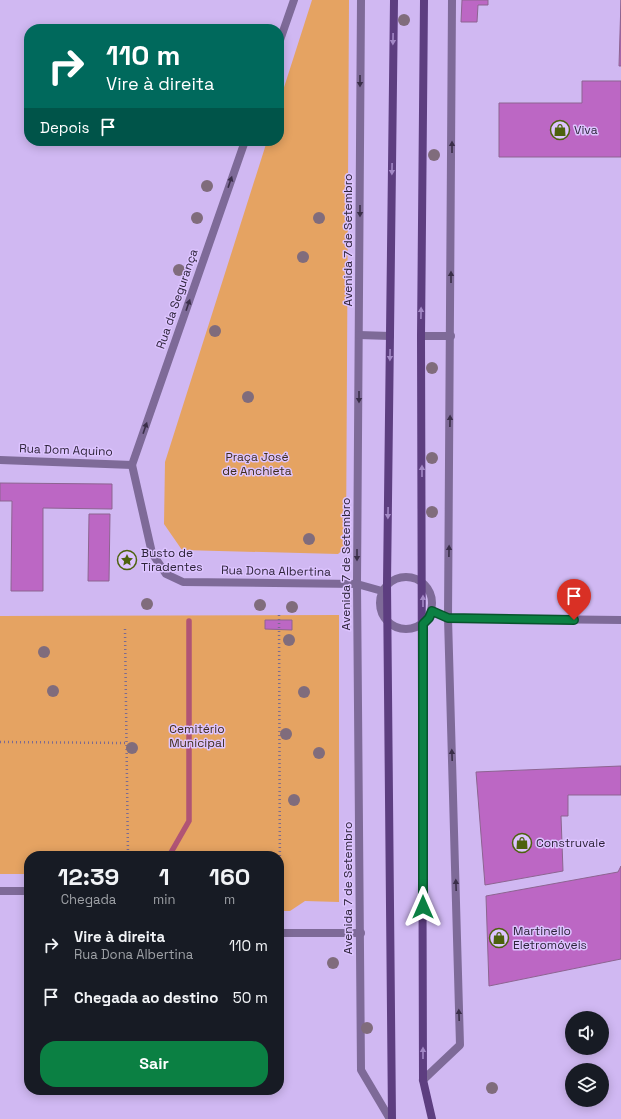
<!DOCTYPE html>
<html lang="pt">
<meta charset="utf-8">
<style>
body{margin:0;font-family:"Space Grotesk",sans-serif;background:#20242c;color:#f1f3f6;height:100vh;display:flex;flex-direction:column;font-size:15px;white-space:nowrap}
*{box-sizing:border-box;margin:0}
p{font-size:13px;color:#9ea1a6}
.icon{flex:none;width:22px;height:22px;fill:none;stroke:currentColor;stroke-width:2;stroke-linecap:round;stroke-linejoin:round}
.map{position:relative;flex:1;overflow:hidden}
.sheet{position:absolute;left:24px;top:851px;width:260px;height:244px;display:flex;flex-direction:column;background:#171b24;border-radius:16px;box-shadow:0 2px 10px #0003}
.sheet>*{flex:none}
.banner{position:absolute;left:24px;top:24px;width:260px;height:122px;border-radius:16px;box-shadow:0 2px 10px #0003;background:#00695c;color:#fff;overflow:hidden}
.fabs{position:absolute;left:565px;top:1011px;display:grid;gap:8px}
.fabs a{display:grid;place-items:center;width:44px;height:44px;border-radius:50%;background:#171b24;box-shadow:0 2px 10px #0003;font-size:20px}
.pin{position:absolute;display:grid;place-items:center;width:34px;height:34px;color:#fff;margin:-41px -17px;border-radius:50% 50% 50% 0;rotate:-45deg;box-shadow:0 0 4px #0007}
.pin .icon{rotate:45deg}
.me{position:absolute;width:44px;margin:-22px;rotate:0deg;stroke-linejoin:round;filter:drop-shadow(0 0 3px #0008)}
.turn{display:flex;align-items:center;gap:14px;height:84px;padding:0 16px;font-size:18px}
.turn .icon{width:52px;height:52px;stroke-width:2.5}
.turn b{display:block;font-size:28px;line-height:34px}
.then{display:flex;align-items:center;height:38px;padding:0 16px;background:#0003;gap:8px;font-size:15px}
.eta{display:flex;justify-content:space-evenly;align-items:center;height:68px;text-align:center}
.eta b{font-size:24px;font-weight:600;line-height:28px}
.primary-button{display:flex;gap:8px;margin-top:auto;padding:8px 16px}
.primary-button a{flex:1;height:46px;border-radius:16px;background:#0b8043;color:#fff;font-size:16px;font-weight:600;line-height:46px;text-align:center}
ul{padding:0;list-style:none}
li{display:flex;align-items:center;gap:12px;height:52px;padding:0 16px}
li div{flex:1}
li b{display:block;font-size:15px}
li em{font-style:normal}
.map>svg:first-child{display:block}
.green{fill:#e5a362}
.lines{fill:none;stroke-linecap:round;stroke-linejoin:round}
.stream{stroke:#b05475;stroke-width:5.5}
.building{fill:#bc67c4;stroke:#8d6491}
.path{stroke:#7a6a91;stroke-width:2.5;stroke-dasharray:1 3;stroke-linecap:butt}
.minor{stroke:#7e6a98;stroke-width:8}
.secondary{stroke:#5d3e80;stroke-width:8}
.tree{fill:#806c7c}
.oneway{fill:#a388c6}
.oneway2{fill:#3a2e49}
.route-casing{stroke:#07532c;stroke-width:10}
.route{stroke:#0b8043;stroke-width:7}
.labels{text-anchor:middle;dominant-baseline:central;stroke-width:3;stroke-linejoin:round;paint-order:stroke}
.poi-label{font-size:12px;fill:#2e243b;stroke:#ddc4ff;text-anchor:start}
.street-label{font-size:12px;fill:#2e243b;stroke:#ddc4ff}
.park-label{font-size:12px;fill:#3f2d1c;stroke:#ddc4ff}
</style>
<div class="map">
<svg width="621" height="1119" viewBox="0 0 621 1119">
<rect width="100%" height="100%" fill="#d0b8f2"/>
<g class="green">
<path d="M 312,0 L 349,0 L 346,547 L 338,554 L 182,550 L 164,524 L 165,462 L 267,141 L 279,141 L 279,103 Z"/>
<path d="M 339,615 L 339,902 L 305,901 L 290,911 L 279,911 L 279,856 L 29,856 L 29,874 L 0,874 L 0,616 Z"/>
</g>
<g class="lines">
<path class="stream" d="M 169,856 L 189,821 L 189,621"/>
</g>
<g class="building">
<path d="M 462,0 L 488,0 L 488,5 L 478,5 L 477,22 L 461,22 Z"/>
<path d="M 621,0 L 621,66 L 619,66 Z"/>
<path d="M 582,81 L 621,81 L 621,157 L 499,157 L 499,103 L 582,103 Z"/>
<path d="M 0,483 L 112,484 L 112,509 L 43,508 L 43,591 L 11,591 L 12,501 L 0,501 Z"/>
<path d="M 89,514 L 110,514 L 109,581 L 88,581 Z"/>
<path d="M 265,620 L 292,620 L 292,630 L 265,629 Z"/>
<path d="M 621,766 L 621,795 L 568,795 L 568,816 L 561,816 L 563,871 L 485,885 L 476,772 Z"/>
<path d="M 621,866 L 621,959 L 489,986 L 486,896 L 618,872 Z"/>
</g>
<g class="lines">
<g class="path">
<path d="M 279,615 L 280,896"/>
<path d="M 125,629 L 128,856"/>
<path d="M 0,742 L 126,743"/>
</g>
<g class="minor">
<path d="M 361,0 L 357,584 L 361,1070 L 390,1119"/>
<path d="M 279,43 L 294,0"/>
<path d="M 359,335 L 390,336"/>
<path d="M 421,336 L 451,336"/>
<path d="M 0,460 L 132,465"/>
<path d="M 132,465 L 245,141"/>
<path d="M 132,465 L 152,553 L 166,574 L 183,582 L 357,584 L 382,591"/>
<circle cx="406" cy="603" r="26"/>
<path d="M 432,611 L 448,618 L 621,620"/>
<path d="M 0,891 L 29,891"/>
<path d="M 279,933 L 361,933"/>
<path d="M 423,1080 L 460,1045 L 448,618 L 452,0"/>
</g>
<g class="secondary">
<path d="M 424,0 L 421,336 L 423,1080 L 432,1119"/>
<path d="M 392,1119 L 387,584 L 394,0"/>
</g>
</g>
<g class="tree">
<circle cx="404" cy="20" r="6"/>
<circle cx="434" cy="155" r="6"/>
<circle cx="207" cy="186" r="6"/>
<circle cx="197" cy="218" r="6"/>
<circle cx="319" cy="218" r="6"/>
<circle cx="303" cy="257" r="6"/>
<circle cx="179" cy="270" r="6"/>
<circle cx="215" cy="331" r="6"/>
<circle cx="432" cy="368" r="6"/>
<circle cx="248" cy="397" r="6"/>
<circle cx="432" cy="458" r="6"/>
<circle cx="432" cy="512" r="6"/>
<circle cx="309" cy="539" r="6"/>
<circle cx="147" cy="604" r="6"/>
<circle cx="260" cy="605" r="6"/>
<circle cx="292" cy="607" r="6"/>
<circle cx="289" cy="640" r="6"/>
<circle cx="44" cy="652" r="6"/>
<circle cx="53" cy="691" r="6"/>
<circle cx="304" cy="692" r="6"/>
<circle cx="286" cy="734" r="6"/>
<circle cx="132" cy="748" r="6"/>
<circle cx="319" cy="753" r="6"/>
<circle cx="294" cy="800" r="6"/>
<circle cx="333" cy="963" r="6"/>
<circle cx="367" cy="1028" r="6"/>
<circle cx="492" cy="1088" r="6"/>
</g>
<defs><path id="oneway-solid" d="M-6-.8H1V-3.2L6.5 0L1 3.2V.8H-6Z"/></defs>
<g class="oneway">
<use href="#oneway-solid" transform="translate(393 39) rotate(91)"/>
<use href="#oneway-solid" transform="translate(392 169) rotate(91)"/>
<use href="#oneway-solid" transform="translate(421 313) rotate(-89)"/>
<use href="#oneway-solid" transform="translate(390 355) rotate(91)"/>
<use href="#oneway-solid" transform="translate(422 471) rotate(-90)"/>
<use href="#oneway-solid" transform="translate(388 513) rotate(91)"/>
<use href="#oneway-solid" transform="translate(423 601) rotate(-90)"/>
<use href="#oneway-solid" transform="translate(423 1053) rotate(-90)"/>
</g>
<g class="oneway2">
<use href="#oneway-solid" transform="translate(360 81) rotate(90)"/>
<use href="#oneway-solid" transform="translate(452 147) rotate(-90)"/>
<use href="#oneway-solid" transform="translate(230 182) rotate(-71)"/>
<use href="#oneway-solid" transform="translate(360 211) rotate(90)"/>
<use href="#oneway-solid" transform="translate(451 277) rotate(-90)"/>
<use href="#oneway-solid" transform="translate(188 305) rotate(-71)"/>
<use href="#oneway-solid" transform="translate(359 397) rotate(90)"/>
<use href="#oneway-solid" transform="translate(450 421) rotate(-89)"/>
<use href="#oneway-solid" transform="translate(145 428) rotate(-71)"/>
<use href="#oneway-solid" transform="translate(449 551) rotate(-89)"/>
<use href="#oneway-solid" transform="translate(357 555) rotate(90)"/>
<use href="#oneway-solid" transform="translate(452 755) rotate(-92)"/>
<use href="#oneway-solid" transform="translate(456 885) rotate(-92)"/>
<use href="#oneway-solid" transform="translate(459 1015) rotate(-92)"/>
</g>
<g class="lines">
<g class="route-casing">
<path id="route" d="M 423,907 L 423,624 L 429,618 L 432,611 L 448,618 L 574,620"/>
</g>
<use href="#route" class="route"/>
</g>
<defs>
<g id="shop-ring" transform="scale(1)"><circle r="9.5" fill="#ddc4ff" stroke="#4d620e" stroke-width="1.5"/><path d="M-5-2.5h2.3a2.7 3.5 0 0 1 5.4 0H5L5.5 6h-11ZM-1.5-2.5h3a1.5 2.3 0 0 0-3 0Z" fill="#4d620e"/></g>
<g id="sight-ring" transform="scale(1)"><circle r="9.5" fill="#ddc4ff" stroke="#4d620e" stroke-width="1.5"/><path d="M0-6L1.8-2.2L6-1.7L2.9 1.2L3.7 5.4L0 3.3L-3.7 5.4L-2.9 1.2L-6-1.7L-1.8-2.2Z" fill="#4d620e"/></g>
</defs>
<g fill-rule="evenodd">
<use href="#shop-ring" x="560" y="130"/>
<use href="#sight-ring" x="127" y="560"/>
<use href="#shop-ring" x="522" y="843"/>
<use href="#shop-ring" x="499" y="938"/>
</g>
<g class="labels">
<g class="poi-label">
<text x="574" y="130">Viva</text>
<text x="141" y="553">Busto de<tspan x="141" dy="14">Tiradentes</tspan></text>
<text x="536" y="843">Construvale</text>
<text x="513" y="931">Martinello<tspan x="513" dy="14">Eletromóveis</tspan></text>
</g>
<g class="street-label">
<text transform="translate(348 240) rotate(-90)">Avenida 7 de Setembro</text>
<text transform="translate(177 299) rotate(-71)">Rua da Segurança</text>
<text transform="translate(66 450) rotate(2)">Rua Dom Aquino</text>
<text transform="translate(346 564) rotate(-90)">Avenida 7 de Setembro</text>
<text transform="translate(276 571) rotate(1)">Rua Dona Albertina</text>
<text transform="translate(348 888) rotate(-90)">Avenida 7 de Setembro</text>
</g>
<g class="park-label">
<text x="257" y="457">Praça José<tspan x="257" dy="14">de Anchieta</tspan></text>
<text x="197" y="729">Cemitério<tspan x="197" dy="14">Municipal</tspan></text>
</g>
</g>
</svg>
<div class="fabs">
<a><svg class="icon" aria-label="sound" viewBox="0 0 24 24"><path d="M4 9h4l5-4v14l-5-4H4zM17 9q2 3 0 6"/></svg></a>
<a><svg class="icon" aria-label="layers" viewBox="0 0 24 24"><path d="M12 4l9 5-9 5-9-5zM3 14l9 5 9-5"/></svg></a>
</div>
<div class="pin" style="left:574px;top:620px;background:#d93025"><svg class="icon" aria-label="arrive" viewBox="0 0 24 24"><path d="M6 21V4h12l-3 4 3 4H6"/></svg></div>
<svg class="me" style="left:423px;top:907px" viewBox="-20 -20 40 40"><path d="M0-17L14 15 0 8-14 15z" fill="#0b8043" stroke="#fff" stroke-width="4"/></svg>
<div class="banner">
<div class="turn"><svg class="icon" aria-label="right" viewBox="0 0 24 24"><path d="M7 20v-9h11M14 6l5 5-5 5"/></svg><div><b>110 m</b>Vire à direita</div></div>
<div class="then">Depois<svg class="icon" aria-label="arrive" viewBox="0 0 24 24"><path d="M6 21V4h12l-3 4 3 4H6"/></svg></div>
</div>
<section class="sheet">
<div class="eta">
<div><b>12:39</b><p>Chegada</p></div>
<div><b>1</b><p>min</p></div>
<div><b>160</b><p>m</p></div>
</div>
<ul>
<li><svg class="icon" aria-label="right" viewBox="0 0 24 24"><path d="M7 20v-9h11M14 6l5 5-5 5"/></svg><div><b>Vire à direita</b><p>Rua Dona Albertina</p></div><em>110 m</em></li>
<li><svg class="icon" aria-label="arrive" viewBox="0 0 24 24"><path d="M6 21V4h12l-3 4 3 4H6"/></svg><div><b>Chegada ao destino</b></div><em>50 m</em></li>
</ul>
<div class="primary-button"><a>Sair</a></div>
</section>
</div>
